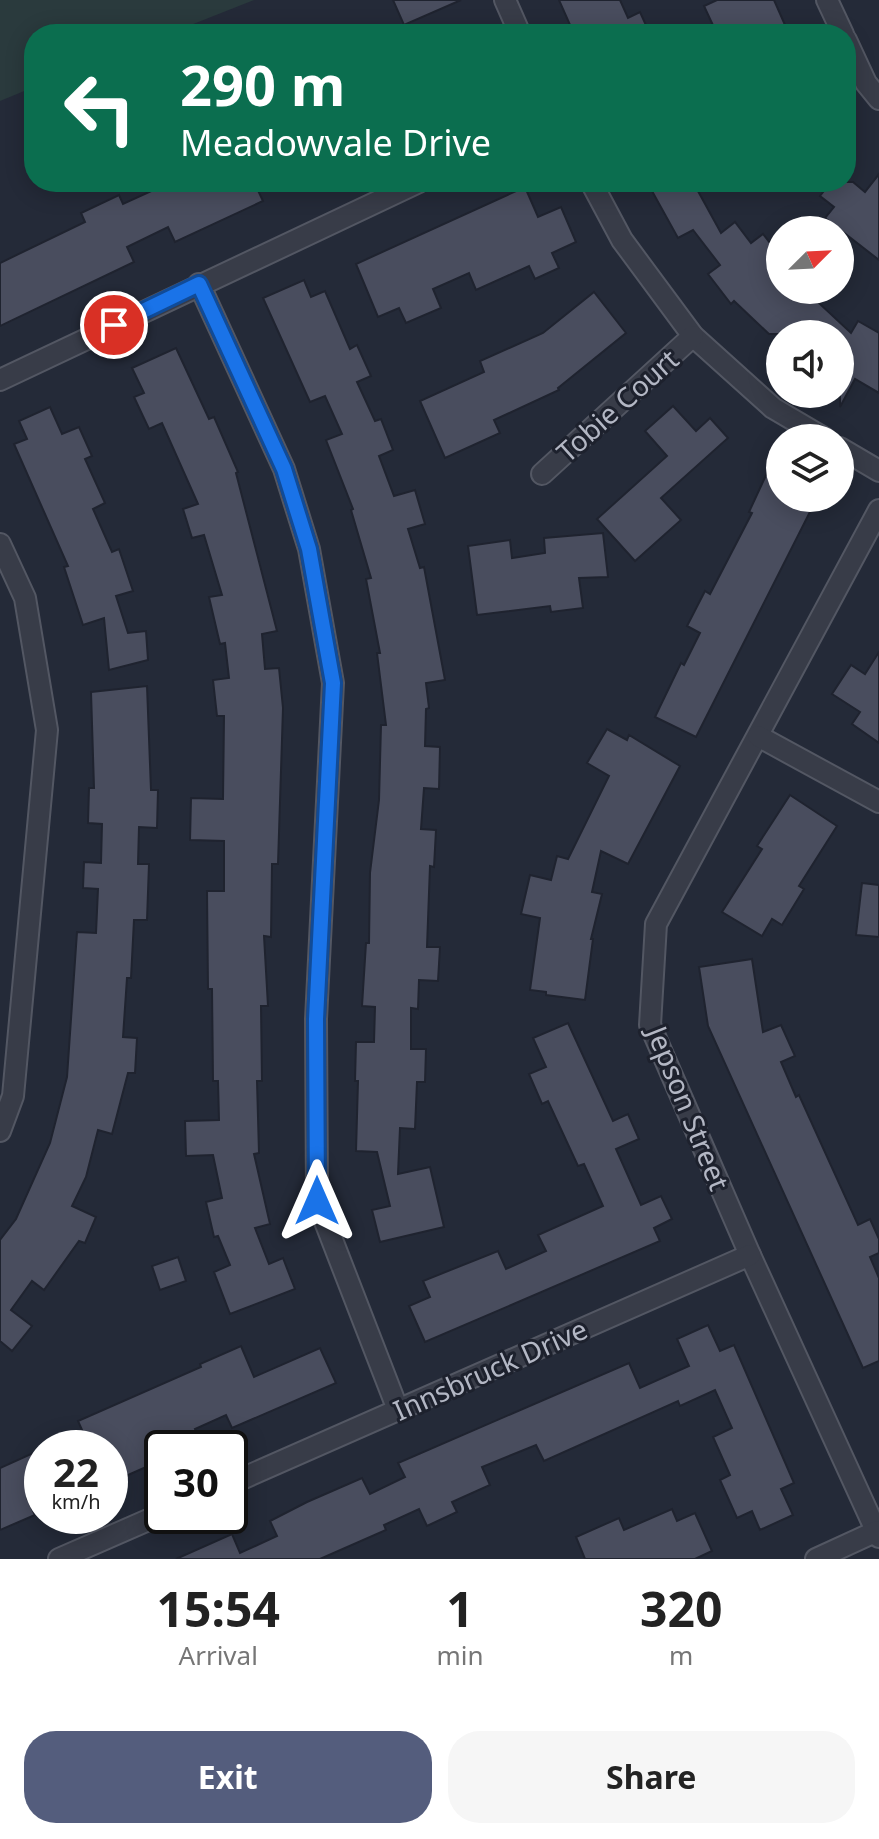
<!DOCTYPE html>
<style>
body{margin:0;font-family:"Noto Sans",sans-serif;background:#f6f6f6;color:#222;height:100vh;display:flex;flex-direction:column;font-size:30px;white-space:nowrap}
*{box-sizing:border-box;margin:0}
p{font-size:26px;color:#767676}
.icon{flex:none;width:44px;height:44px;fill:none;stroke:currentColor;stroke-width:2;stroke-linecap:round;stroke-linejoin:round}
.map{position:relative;height:1559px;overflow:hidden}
.sheet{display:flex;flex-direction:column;background:#fff;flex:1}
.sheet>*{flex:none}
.guide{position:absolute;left:24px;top:24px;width:832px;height:168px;border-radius:32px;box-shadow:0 4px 20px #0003;background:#0b6e4f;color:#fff;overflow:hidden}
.needle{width:52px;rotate:66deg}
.controls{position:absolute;left:766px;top:216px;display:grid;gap:16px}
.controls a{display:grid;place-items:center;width:88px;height:88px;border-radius:50%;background:#fff;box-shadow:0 4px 20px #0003;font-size:40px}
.speed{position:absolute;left:24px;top:1430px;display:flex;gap:16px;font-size:40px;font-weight:700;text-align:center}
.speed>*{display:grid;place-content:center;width:104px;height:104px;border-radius:50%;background:#fff;box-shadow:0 4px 20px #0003;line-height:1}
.speed small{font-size:20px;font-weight:400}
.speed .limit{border:4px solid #111;border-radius:12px;background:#fff;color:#111}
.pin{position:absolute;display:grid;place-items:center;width:68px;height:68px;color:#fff;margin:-34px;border:4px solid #fff;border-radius:50%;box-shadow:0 2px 8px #0007}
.me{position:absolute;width:88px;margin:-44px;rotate:0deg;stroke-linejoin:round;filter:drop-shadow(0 0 6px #0008)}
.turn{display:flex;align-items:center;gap:28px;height:168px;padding:0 24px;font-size:36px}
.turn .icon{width:104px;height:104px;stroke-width:2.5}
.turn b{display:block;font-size:56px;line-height:68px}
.eta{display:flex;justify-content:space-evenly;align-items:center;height:136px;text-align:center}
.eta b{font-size:48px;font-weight:700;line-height:56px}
.primary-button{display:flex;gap:16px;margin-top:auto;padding:16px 24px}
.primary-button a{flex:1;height:92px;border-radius:32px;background:#545d7d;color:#fff;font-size:32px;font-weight:700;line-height:92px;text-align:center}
.primary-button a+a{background:#f6f6f6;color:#222}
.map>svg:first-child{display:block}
.green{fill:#2a3a3d}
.building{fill:#494d5e;stroke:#1f232f;stroke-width:2}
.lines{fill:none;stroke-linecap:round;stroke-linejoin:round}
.street-casing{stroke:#535763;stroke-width:24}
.street{stroke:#383c48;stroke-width:20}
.route-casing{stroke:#114b97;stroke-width:20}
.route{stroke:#1a73e8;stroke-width:14}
.labels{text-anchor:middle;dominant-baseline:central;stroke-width:6;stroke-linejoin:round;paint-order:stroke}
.street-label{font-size:28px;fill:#b3b7c4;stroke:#1d212d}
</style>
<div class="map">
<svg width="879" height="1559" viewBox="0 0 879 1559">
<rect width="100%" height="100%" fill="#242a38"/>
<path class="green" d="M 0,0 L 254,0 L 168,34 L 34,34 L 34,87 L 0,101 Z"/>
<g class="building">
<path d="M 393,0 L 461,0 L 404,25 Z"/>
<path d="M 559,0 L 620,0 L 628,18 L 640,12 L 650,34 L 574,34 Z"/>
<path d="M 717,0 L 774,0 L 789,34 L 717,34 L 704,6 Z"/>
<path d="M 879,174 L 879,260 L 825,218 L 834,207 L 820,196 L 831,182 L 853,182 L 865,192 Z"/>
<path d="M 171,182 L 254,182 L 263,201 L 175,242 L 168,227 L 127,247 L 134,262 L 0,326 L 0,263 L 85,222 L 81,213 L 119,195 L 123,204 Z"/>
<path d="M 647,182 L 693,182 L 721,233 L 735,222 L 751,243 L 763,234 L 780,256 L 780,290 L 805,290 L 851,333 L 858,321 L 879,333 L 879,393 L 855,379 L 840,407 L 840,334 L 769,334 L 734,301 L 731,304 L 708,274 L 720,265 L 693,230 L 678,238 Z"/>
<path d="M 525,187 L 538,217 L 561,207 L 576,242 L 552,253 L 559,268 L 535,279 L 529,266 L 476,290 L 469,273 L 433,289 L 441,308 L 406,323 L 399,308 L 378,317 L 356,264 Z"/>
<path d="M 304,280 L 311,297 L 325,291 L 350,349 L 357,345 L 371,376 L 357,382 L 375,421 L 381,419 L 393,450 L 379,456 L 394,496 L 415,490 L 425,524 L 408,529 L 420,568 L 424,567 L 445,680 L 426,683 L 429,708 L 426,709 L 425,746 L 440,747 L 439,789 L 424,788 L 421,829 L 436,830 L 434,867 L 430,866 L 427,947 L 440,947 L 438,981 L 419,980 L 418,1009 L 411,1008 L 411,1049 L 426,1049 L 425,1082 L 417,1082 L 415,1129 L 400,1128 L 398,1174 L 430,1167 L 444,1227 L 380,1242 L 372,1210 L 390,1206 L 377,1152 L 356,1151 L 358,1081 L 355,1081 L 356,1042 L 374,1042 L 375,1007 L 362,1006 L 366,943 L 369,943 L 370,873 L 379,800 L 381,725 L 386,725 L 377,653 L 380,653 L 366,579 L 371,578 L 351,510 L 353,509 L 326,440 L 342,434 L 325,396 L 310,402 L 263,298 Z"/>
<path d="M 594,292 L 626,333 L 558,388 L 559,390 L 494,420 L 500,433 L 445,458 L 420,401 L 484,372 L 480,361 L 543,333 Z"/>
<path d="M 176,348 L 209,419 L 214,417 L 238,472 L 236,473 L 277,631 L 262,634 L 265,669 L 279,668 L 283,708 L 278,864 L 272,864 L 271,937 L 264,936 L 268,1006 L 261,1006 L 262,1081 L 257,1081 L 259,1153 L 254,1154 L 270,1224 L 255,1228 L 269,1264 L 283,1258 L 295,1289 L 230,1314 L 214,1272 L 230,1265 L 218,1236 L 214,1237 L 206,1202 L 222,1198 L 213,1155 L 186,1156 L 185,1121 L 219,1120 L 218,1081 L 213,1081 L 212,989 L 208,989 L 207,891 L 224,891 L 224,841 L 190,840 L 191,798 L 223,799 L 224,716 L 217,716 L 213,680 L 229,678 L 225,643 L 220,644 L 209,597 L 222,595 L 204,535 L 192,538 L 183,509 L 198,504 L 162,423 L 149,429 L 134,397 L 144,393 L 132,368 Z"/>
<path d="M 673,406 L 696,431 L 710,418 L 728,438 L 661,498 L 681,520 L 635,561 L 597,519 L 667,456 L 645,431 Z"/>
<path d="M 50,407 L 62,434 L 79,427 L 92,456 L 85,459 L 105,503 L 93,509 L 112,552 L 119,549 L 133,591 L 116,596 L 128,633 L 146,631 L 148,660 L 109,670 L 104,618 L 83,625 L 64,567 L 68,566 L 14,444 L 27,439 L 19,421 Z"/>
<path d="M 767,473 L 780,480 L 780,498 L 817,498 L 696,737 L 655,717 L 681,663 L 684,665 L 700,633 L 687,626 L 705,591 L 710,594 L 752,513 L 749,512 Z"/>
<path d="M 603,533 L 608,577 L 579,578 L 583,608 L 551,612 L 550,606 L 477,615 L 468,546 L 510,540 L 512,558 L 545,553 L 544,538 Z"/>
<path d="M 879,652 L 879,743 L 852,724 L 860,712 L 832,694 L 851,665 L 865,674 Z"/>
<path d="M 147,686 L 151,790 L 158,790 L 157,828 L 139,827 L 138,864 L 149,864 L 147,920 L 134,920 L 131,978 L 127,978 L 123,1037 L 137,1038 L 135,1073 L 128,1073 L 112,1134 L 98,1130 L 86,1177 L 72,1206 L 96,1217 L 85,1243 L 79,1241 L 44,1290 L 32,1281 L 11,1310 L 32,1326 L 12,1351 L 0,1341 L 0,1240 L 16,1219 L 50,1143 L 67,1077 L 77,932 L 96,933 L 98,889 L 83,888 L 84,862 L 101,863 L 102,824 L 88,823 L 89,788 L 94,788 L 91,692 Z"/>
<path d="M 607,729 L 627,740 L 629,735 L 680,766 L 628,864 L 601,851 L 592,892 L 602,894 L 591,939 L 593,939 L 585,1000 L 546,995 L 546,992 L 530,990 L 540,918 L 521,914 L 530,875 L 551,880 L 557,856 L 568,859 L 609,776 L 587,763 Z"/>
<path d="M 790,795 L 837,826 L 799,886 L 804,889 L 782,925 L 772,919 L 762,936 L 722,912 L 762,849 L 757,846 Z"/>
<path d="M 862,883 L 879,885 L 879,937 L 856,935 Z"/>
<path d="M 752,959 L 763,1032 L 781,1025 L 795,1056 L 781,1062 L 796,1097 L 799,1095 L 858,1225 L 870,1219 L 879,1239 L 879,1253 L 870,1257 L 879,1278 L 879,1361 L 863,1368 L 708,1026 L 699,967 Z"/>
<path d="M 568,1023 L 613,1121 L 628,1114 L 639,1139 L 616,1149 L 641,1205 L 661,1196 L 672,1219 L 654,1228 L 660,1241 L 425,1342 L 409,1306 L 430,1297 L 423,1281 L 498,1251 L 506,1269 L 546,1251 L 538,1235 L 603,1206 L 584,1164 L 578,1166 L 548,1101 L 542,1104 L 529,1074 L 546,1067 L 533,1038 Z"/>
<path d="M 178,1257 L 186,1281 L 160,1290 L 152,1266 Z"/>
<path d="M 708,1325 L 720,1351 L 734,1345 L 794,1483 L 781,1489 L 793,1515 L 760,1530 L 752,1511 L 737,1518 L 720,1480 L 730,1475 L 713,1437 L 732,1428 L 715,1390 L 680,1406 L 678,1401 L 544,1461 L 536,1445 L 482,1467 L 490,1485 L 452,1502 L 457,1512 L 427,1526 L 419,1509 L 384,1525 L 386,1530 L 320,1559 L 176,1559 L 232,1534 L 240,1553 L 277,1536 L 270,1521 L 307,1502 L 362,1478 L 370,1494 L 405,1477 L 398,1463 L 629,1363 L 640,1388 L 689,1366 L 677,1339 Z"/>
<path d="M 241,1346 L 254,1377 L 320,1348 L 336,1383 L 232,1428 L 226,1415 L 195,1429 L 201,1442 L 188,1448 L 162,1448 L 162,1460 L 110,1483 L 110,1448 L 90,1448 L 78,1421 L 201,1367 L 200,1364 Z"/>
<path d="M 42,1449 L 42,1491 L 27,1498 L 35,1515 L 0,1530 L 0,1468 Z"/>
<path d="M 672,1509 L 677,1521 L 695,1513 L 712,1551 L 695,1559 L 585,1559 L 576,1537 L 619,1518 L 624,1530 Z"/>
</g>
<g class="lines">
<g class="street-casing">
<g id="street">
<path d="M 505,0 L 520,34"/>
<path d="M 827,0 L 843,34"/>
<path d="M 846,40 L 866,83 L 879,99"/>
<path d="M 591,182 L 622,240 L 693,336 L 773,408 L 824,438"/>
<path d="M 199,284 L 284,469 L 309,549 L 333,683 L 316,1019 L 317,1201 L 398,1410"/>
<path d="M 0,380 L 419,182"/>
<path d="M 840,448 L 879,471"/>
<path d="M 542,474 L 693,336"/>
<path d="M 879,510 L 656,924 L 650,1025 L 750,1255 L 879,1537"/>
<path d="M 0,544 L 25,598 L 47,730 L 13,1096 L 0,1131"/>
<path d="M 758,736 L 879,802"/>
<path d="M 230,1484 L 750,1255"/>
<path d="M 59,1559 L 162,1514"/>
<path d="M 816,1559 L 877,1531"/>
</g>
</g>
<use href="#street" class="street"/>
</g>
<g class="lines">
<g class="route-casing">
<path id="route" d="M 114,325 L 199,284 L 284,469 L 309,549 L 333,683 L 316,1019 L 317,1201"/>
</g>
<use href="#route" class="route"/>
</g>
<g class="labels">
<g class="street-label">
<text transform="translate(617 405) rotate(-42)">Tobie Court</text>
<text transform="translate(689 1108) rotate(68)">Jepson Street</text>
<text transform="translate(490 1369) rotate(-24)">Innsbruck Drive</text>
</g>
</g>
</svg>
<div class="controls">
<a><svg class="needle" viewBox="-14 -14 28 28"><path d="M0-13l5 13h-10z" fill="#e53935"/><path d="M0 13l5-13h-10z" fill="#767676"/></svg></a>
<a><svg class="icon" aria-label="sound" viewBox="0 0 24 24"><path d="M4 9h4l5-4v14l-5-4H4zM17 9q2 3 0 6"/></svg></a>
<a><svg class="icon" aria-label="layers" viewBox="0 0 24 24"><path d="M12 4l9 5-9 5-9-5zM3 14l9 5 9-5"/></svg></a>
</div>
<div class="speed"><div>22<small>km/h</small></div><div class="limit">30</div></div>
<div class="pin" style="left:114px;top:325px;background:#d93025"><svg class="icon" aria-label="arrive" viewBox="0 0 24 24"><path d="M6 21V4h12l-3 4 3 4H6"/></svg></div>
<svg class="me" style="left:317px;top:1201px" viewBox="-20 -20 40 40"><path d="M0-17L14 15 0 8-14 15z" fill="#1a73e8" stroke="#fff" stroke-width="4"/></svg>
<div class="guide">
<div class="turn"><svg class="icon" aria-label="left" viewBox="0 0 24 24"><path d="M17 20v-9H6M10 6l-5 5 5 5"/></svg><div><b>290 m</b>Meadowvale Drive</div></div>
</div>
</div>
<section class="sheet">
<div class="eta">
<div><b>15:54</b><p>Arrival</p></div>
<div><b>1</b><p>min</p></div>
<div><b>320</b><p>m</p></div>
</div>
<div class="primary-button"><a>Exit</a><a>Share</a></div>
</section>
